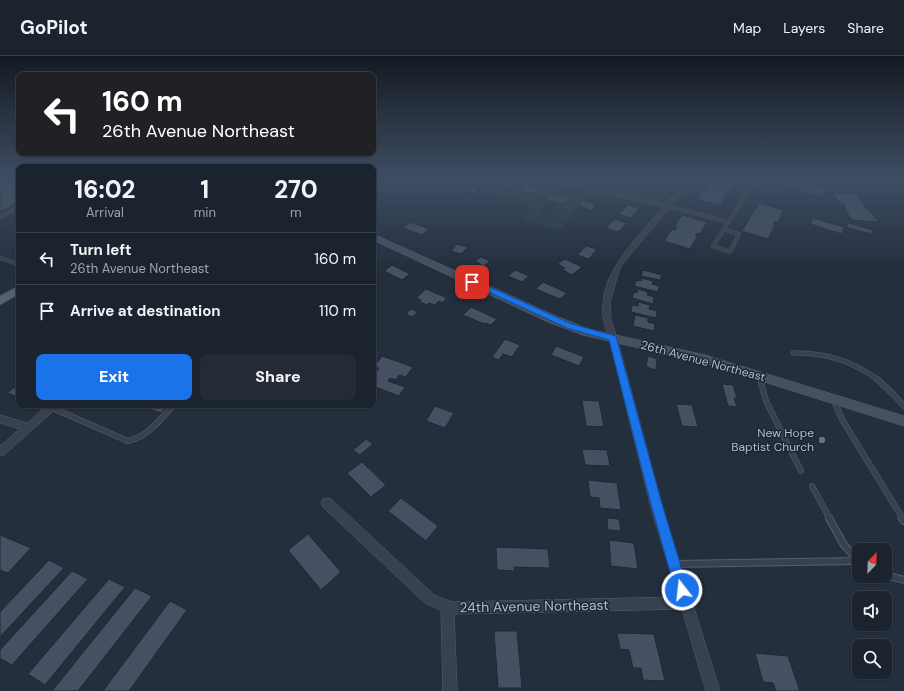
<!DOCTYPE html>
<style>
body{margin:0;font-family:"DM Sans",sans-serif;background:#242b36;color:#f1f3f6;height:100vh;display:flex;flex-direction:column;font-size:15px;white-space:nowrap}
*{box-sizing:border-box;margin:0}
p{font-size:13px;color:#a0a4aa}
.icon{flex:none;width:22px;height:22px;fill:none;stroke:currentColor;stroke-width:2;stroke-linecap:round;stroke-linejoin:round}
.map{position:relative;flex:1;overflow:hidden}
.details{position:absolute;left:16px;top:108px;width:360px;height:244px;display:flex;flex-direction:column;background:#1b232e;border-radius:8px;box-shadow:0 1px 3px #0004,0 0 0 1px #39404a}
.details>*{flex:none}
.top-card{position:absolute;left:16px;top:16px;width:360px;height:84px;border-radius:8px;box-shadow:0 1px 3px #0004,0 0 0 1px #39404a;background:#202124;color:#fff;overflow:hidden}
.needle{width:26px;rotate:23deg}
.fabs{position:absolute;left:852px;top:487px;display:grid;gap:8px}
.fabs a{display:grid;place-items:center;width:40px;height:40px;border-radius:8px;background:#1b232e;box-shadow:0 1px 3px #0004,0 0 0 1px #39404a;font-size:20px}
.pin{position:absolute;display:grid;place-items:center;width:34px;height:34px;color:#fff;margin:-17px;border-radius:8px;box-shadow:0 2px 6px #0006}
.me{position:absolute;width:44px;margin:-22px;rotate:344deg;stroke-linejoin:round;filter:drop-shadow(0 0 3px #0008)}
.turn{display:flex;align-items:center;gap:14px;height:84px;padding:0 20px;font-size:18px}
.turn .icon{width:52px;height:52px;stroke-width:2.5}
.turn b{display:block;font-size:28px;line-height:34px}
.eta{display:flex;justify-content:space-evenly;align-items:center;height:68px;text-align:center}
.eta b{font-size:24px;font-weight:800;line-height:28px}
.button{display:flex;gap:8px;margin-top:auto;padding:8px 20px}
.button a{flex:1;height:46px;border-radius:8px;background:#1a73e8;color:#fff;font-size:16px;font-weight:800;line-height:46px;text-align:center}
.button a+a{background:#242b36;color:#f1f3f6}
ul{padding:0;list-style:none}
li{display:flex;align-items:center;gap:12px;height:52px;padding:0 20px;border-top:1px solid #39404a}
li div{flex:1}
li b{display:block;font-size:15px}
li em{font-style:normal}
header{display:flex;align-items:center;gap:24px;box-sizing:border-box;height:56px;padding:0 20px;background:#1b232e;border-bottom:1px solid #39404a}
header strong{font-size:19px}
nav{display:flex;gap:22px;margin-inline-start:auto;font-size:14px}
.map>svg:first-child{display:block}
.green{fill:#263c3f}
.building{fill:#455162;stroke:#1f2835}
.lines{fill:none;stroke-linecap:round;stroke-linejoin:round}
.lane-far3-casing{stroke:#565f6c;stroke-width:4}
.lane-far2-casing{stroke:#565f6c;stroke-width:5}
.lane-far1-casing{stroke:#565f6c;stroke-width:6}
.lane-casing{stroke:#565f6c;stroke-width:8}
.street-casing{stroke:#565f6c;stroke-width:1}
.secondary-casing{stroke:#565f6c;stroke-width:1}
.primary-casing{stroke:#414a57;stroke-width:1}
.lane-far3{stroke:#38414e;stroke-width:3.5}
.lane-far2{stroke:#38414e;stroke-width:4}
.lane-far1{stroke:#38414e;stroke-width:5}
.lane{stroke:#38414e;stroke-width:6}
.street{fill:#38414e;fill-rule:evenodd}
.secondary{fill:#465061;fill-rule:evenodd}
.primary{fill:#56606e;fill-rule:evenodd}
.route{fill:#1a73e8;stroke:#114b97}
.worship-dot{fill:#6b7280;stroke:#1d2633;stroke-width:1.5}
.labels{text-anchor:middle;dominant-baseline:central;stroke-width:3;stroke-linejoin:round;paint-order:stroke}
.street-label{font-size:12px;fill:#b4bcc9;stroke:#1d2633}
.poi-label{font-size:12px;fill:#b4bcc9;stroke:#1d2633;text-anchor:end}
.near-street-label{font-size:14px;fill:#b4bcc9;stroke:#1d2633}
</style>
<header>
<strong>GoPilot</strong>
<nav><a>Map</a><a>Layers</a><a>Share</a></nav>
</header>
<div class="map">
<svg width="904" height="635" viewBox="0 0 904 635">
<rect width="100%" height="100%" fill="#242f3e"/>
<g class="green">
<path d="M 494,123 L 499,123 L 495,128 L 501,130 L 498,133 L 502,134 L 505,130 L 512,132 L 516,128 L 504,123 L 530,123 L 519,135 L 520,139 L 524,141 L 530,138 L 539,140 L 544,134 L 529,129 L 535,123 L 568,130 L 564,137 L 562,137 L 559,140 L 551,138 L 547,143 L 557,146 L 556,148 L 547,146 L 540,156 L 549,158 L 555,150 L 558,150 L 559,149 L 565,148 L 569,143 L 571,143 L 577,133 L 588,136 L 560,174 L 522,164 L 531,150 L 526,149 L 528,145 L 523,144 L 521,148 L 511,139 L 489,135 L 490,133 L 484,134 Z"/>
<path d="M 554,123 L 680,123 L 661,146 Z"/>
</g>
<g class="building">
<path d="M 499,123 L 508,125 L 516,127 L 512,132 L 494,128 Z"/>
<path d="M 711,123 L 730,123 L 736,124 L 730,136 L 727,135 L 725,138 L 727,138 L 720,149 L 696,143 L 704,132 L 707,133 L 709,130 L 707,129 Z"/>
<path d="M 769,123 L 791,123 L 826,131 L 823,141 L 798,135 L 798,133 L 767,126 Z"/>
<path d="M 0,125 L 19,130 L 19,145 L 0,156 Z"/>
<path d="M 523,130 L 528,130 L 544,134 L 540,139 L 528,136 L 527,137 L 520,134 Z"/>
<path d="M 471,131 L 479,133 L 475,137 L 467,135 Z"/>
<path d="M 832,136 L 857,138 L 865,150 L 863,150 L 866,153 L 869,154 L 879,166 L 852,164 L 844,152 L 846,152 L 844,149 L 840,148 Z"/>
<path d="M 551,138 L 561,141 L 562,138 L 571,140 L 565,148 L 547,144 Z"/>
<path d="M 582,144 L 595,148 L 592,155 L 579,150 Z"/>
<path d="M 759,147 L 784,154 L 778,166 L 774,166 L 773,168 L 775,169 L 768,183 L 742,175 Z"/>
<path d="M 628,149 L 639,153 L 631,162 L 619,158 Z"/>
<path d="M 682,159 L 707,166 L 700,178 L 697,177 L 695,180 L 697,181 L 690,193 L 664,185 L 672,173 L 675,174 L 677,171 L 675,170 Z"/>
<path d="M 813,162 L 844,171 L 842,178 L 810,168 Z"/>
<path d="M 615,163 L 627,167 L 618,176 L 606,172 Z"/>
<path d="M 410,166 L 429,173 L 422,179 L 403,172 Z"/>
<path d="M 848,167 L 873,174 L 871,178 L 846,171 Z"/>
<path d="M 457,188 L 468,191 L 461,198 L 451,195 Z"/>
<path d="M 586,190 L 597,193 L 589,203 L 577,199 Z"/>
<path d="M 481,201 L 490,205 L 484,210 L 475,205 Z"/>
<path d="M 565,203 L 582,211 L 572,219 L 563,214 L 565,212 L 557,208 Z"/>
<path d="M 392,209 L 410,218 L 402,224 L 384,215 Z"/>
<path d="M 515,214 L 529,220 L 522,226 L 508,220 Z"/>
<path d="M 643,214 L 662,219 L 660,224 L 641,220 Z"/>
<path d="M 642,222 L 653,225 L 652,228 L 659,230 L 658,236 L 634,230 L 637,224 L 641,225 Z"/>
<path d="M 543,226 L 567,237 L 560,243 L 536,233 Z"/>
<path d="M 426,233 L 447,242 L 442,247 L 439,245 L 435,249 L 429,247 L 427,249 L 420,246 L 421,244 L 416,242 Z"/>
<path d="M 638,233 L 648,236 L 647,239 L 654,241 L 653,248 L 632,242 L 634,236 L 637,237 Z"/>
<path d="M 638,246 L 650,249 L 649,253 L 657,255 L 656,262 L 631,256 L 632,249 L 638,250 Z"/>
<path d="M 471,251 L 497,263 L 491,269 L 485,267 L 484,268 L 463,259 Z"/>
<path d="M 411,253 L 418,256 L 412,261 L 406,258 Z"/>
<path d="M 635,259 L 648,262 L 648,266 L 655,268 L 654,275 L 633,270 Z"/>
<path d="M 505,283 L 520,289 L 512,301 L 503,298 L 499,304 L 492,301 Z"/>
<path d="M 556,290 L 584,301 L 579,310 L 551,299 Z"/>
<path d="M 382,300 L 413,311 L 406,321 L 399,319 L 396,324 L 390,322 L 388,325 L 405,331 L 399,340 L 373,330 L 373,320 L 379,312 L 374,311 Z"/>
<path d="M 648,300 L 657,303 L 656,314 L 646,311 Z"/>
<path d="M 19,328 L 19,341 L 7,337 Z"/>
<path d="M 722,328 L 733,329 L 737,342 L 734,342 L 737,351 L 728,350 Z"/>
<path d="M 582,344 L 599,345 L 604,371 L 586,370 Z"/>
<path d="M 676,348 L 692,349 L 698,371 L 682,370 Z"/>
<path d="M 150,349 L 168,349 L 161,357 L 147,352 Z"/>
<path d="M 435,350 L 454,357 L 445,372 L 426,365 Z"/>
<path d="M 366,383 L 373,388 L 360,399 L 353,394 Z"/>
<path d="M 582,393 L 607,394 L 610,410 L 585,409 Z"/>
<path d="M 362,406 L 386,429 L 371,441 L 347,417 Z"/>
<path d="M 588,424 L 617,427 L 621,454 L 600,452 L 599,442 L 590,441 Z"/>
<path d="M 401,442 L 438,470 L 426,485 L 388,455 Z"/>
<path d="M 607,462 L 619,463 L 621,475 L 608,474 Z"/>
<path d="M 308,478 L 341,516 L 321,534 L 288,494 Z"/>
<path d="M 0,479 L 31,492 L 8,517 L 0,514 Z"/>
<path d="M 609,484 L 634,487 L 638,513 L 611,510 Z"/>
<path d="M 496,491 L 548,493 L 550,512 L 514,511 L 515,515 L 497,514 Z"/>
<path d="M 49,504 L 64,512 L 0,581 L 0,556 Z"/>
<path d="M 72,515 L 88,523 L 12,609 L 0,602 L 0,594 Z"/>
<path d="M 109,523 L 125,531 L 45,629 L 28,618 Z"/>
<path d="M 135,532 L 152,540 L 78,635 L 52,635 Z"/>
<path d="M 170,545 L 187,554 L 129,635 L 103,635 Z"/>
<path d="M 494,575 L 517,575 L 522,632 L 498,632 Z"/>
<path d="M 617,577 L 654,578 L 665,625 L 643,624 L 641,612 L 633,612 L 629,594 L 620,593 Z"/>
<path d="M 755,597 L 788,600 L 800,635 L 776,635 L 773,627 L 763,626 Z"/>
</g>
<g class="lines">
<g class="lane-far3-casing">
<g id="lane-far3">
<path d="M 667,150 L 728,166"/>
<path d="M 0,161 L 19,151"/>
<path d="M 724,173 L 739,178 L 730,196 L 713,190 L 756,123"/>
<path d="M 0,202 L 19,208"/>
</g>
</g>
<g class="lane-far2-casing">
<g id="lane-far2">
<path d="M 793,297 C 825,296 852,304 878,324"/>
<path d="M 759,320 L 760,324"/>
</g>
</g>
<g class="lane-far1-casing">
<g id="lane-far1">
<path d="M 760,323 L 766,345 L 801,415"/>
<path d="M 877,323 L 893,338 L 904,350"/>
<path d="M 833,343 L 843,365 L 903,463"/>
<path d="M 52,352 L 128,385 C 148,381 160,363 174,349"/>
<path d="M 812,430 L 830,463"/>
</g>
</g>
<g class="lane-casing">
<g id="lane">
<path d="M 829,462 L 844,489 L 859,505"/>
<path d="M 902,462 L 904,465"/>
<path d="M 676,508 L 859,505"/>
<path d="M 885,519 L 904,524"/>
</g>
</g>
<g class="street-casing">
<g id="street">
<path d="M 538,123 L 547,123 L 666,148 L 687,123 L 693,123 L 621,210 L 615,228 L 610,246 L 611,264 L 617,282 L 664,456 L 720,635 L 706,635 L 682,553 L 454,558 L 457,635 L 443,635 L 441,554 L 426,548 L 323,451 L 321,447 L 323,443 L 327,442 L 331,443 L 434,539 L 452,546 L 678,541 L 652,456 L 609,282 C 586,227 632,189 663,151 Z"/>
<path d="M 48,349 L 60,349 L 4,399 L 0,400 L 0,390 L 20,373 L 0,367 L 0,359 L 27,367 Z"/>
</g>
</g>
<g class="secondary-casing">
<path id="secondary" d="M 373,178 L 556,260 L 589,273 L 705,299 L 904,360 L 904,370 L 704,307 L 583,279 L 548,266 L 373,184 Z"/>
</g>
<g class="primary-casing">
<path id="primary" d="M 19,230 L 19,238 L 0,249 L 0,240 Z"/>
</g>
<use href="#lane-far3" class="lane-far3"/>
<use href="#lane-far2" class="lane-far2"/>
<use href="#lane-far1" class="lane-far1"/>
<use href="#lane" class="lane"/>
<use href="#street" class="street"/>
<use href="#secondary" class="secondary"/>
<use href="#primary" class="primary"/>
</g>
<linearGradient id="sky" x2="0" y2="1"><stop stop-color="#141a22"/><stop offset="0.58" stop-color="#3f4d63"/><stop offset="1" stop-color="#3f4d63" stop-opacity="0"/></linearGradient>
<rect width="904" height="211" fill="url(#sky)"/>
<path class="route" d="M 472,223 L 572,268 L 616,280 L 660,441 L 688,534 L 686,538 L 682,540 L 677,538 L 675,534 L 649,441 L 609,284 L 567,272 L 469,227 L 468,226 Z"/>
<circle class="worship-dot" cx="822" cy="384" r="4"/>
<g class="labels">
<g class="street-label">
<text transform="translate(703 305) rotate(15)">26th Avenue Northeast</text>
</g>
<g class="poi-label">
<text x="814" y="377">New Hope<tspan x="814" dy="14">Baptist Church</tspan></text>
</g>
<g class="near-street-label">
<text transform="translate(534 550) rotate(-1)">24th Avenue Northeast</text>
</g>
</g>
</svg>
<div class="fabs">
<a><svg class="needle" viewBox="-14 -14 28 28"><path d="M0-13l5 13h-10z" fill="#e53935"/><path d="M0 13l5-13h-10z" fill="#a0a4aa"/></svg></a>
<a><svg class="icon" aria-label="sound" viewBox="0 0 24 24"><path d="M4 9h4l5-4v14l-5-4H4zM17 9q2 3 0 6"/></svg></a>
<a><svg class="icon" aria-label="search" viewBox="0 0 24 24"><circle cx="10" cy="10" r="6"/><path d="M15 15l6 6"/></svg></a>
</div>
<div class="pin" style="left:472px;top:226px;background:#d93025"><svg class="icon" aria-label="arrive" viewBox="0 0 24 24"><path d="M6 21V4h12l-3 4 3 4H6"/></svg></div>
<svg class="me" style="left:682px;top:534px" viewBox="-20 -20 40 40"><circle r="17" fill="#1a73e8" stroke="#fff" stroke-width="3"/><path d="M0-11L8 9 0 5-8 9z" fill="#fff"/></svg>
<div class="top-card">
<div class="turn"><svg class="icon" aria-label="left" viewBox="0 0 24 24"><path d="M17 20v-9H6M10 6l-5 5 5 5"/></svg><div><b>160 m</b>26th Avenue Northeast</div></div>
</div>
<section class="details">
<div class="eta">
<div><b>16:02</b><p>Arrival</p></div>
<div><b>1</b><p>min</p></div>
<div><b>270</b><p>m</p></div>
</div>
<ul>
<li><svg class="icon" aria-label="left" viewBox="0 0 24 24"><path d="M17 20v-9H6M10 6l-5 5 5 5"/></svg><div><b>Turn left</b><p>26th Avenue Northeast</p></div><em>160 m</em></li>
<li><svg class="icon" aria-label="arrive" viewBox="0 0 24 24"><path d="M6 21V4h12l-3 4 3 4H6"/></svg><div><b>Arrive at destination</b></div><em>110 m</em></li>
</ul>
<div class="button"><a>Exit</a><a>Share</a></div>
</section>
</div>
